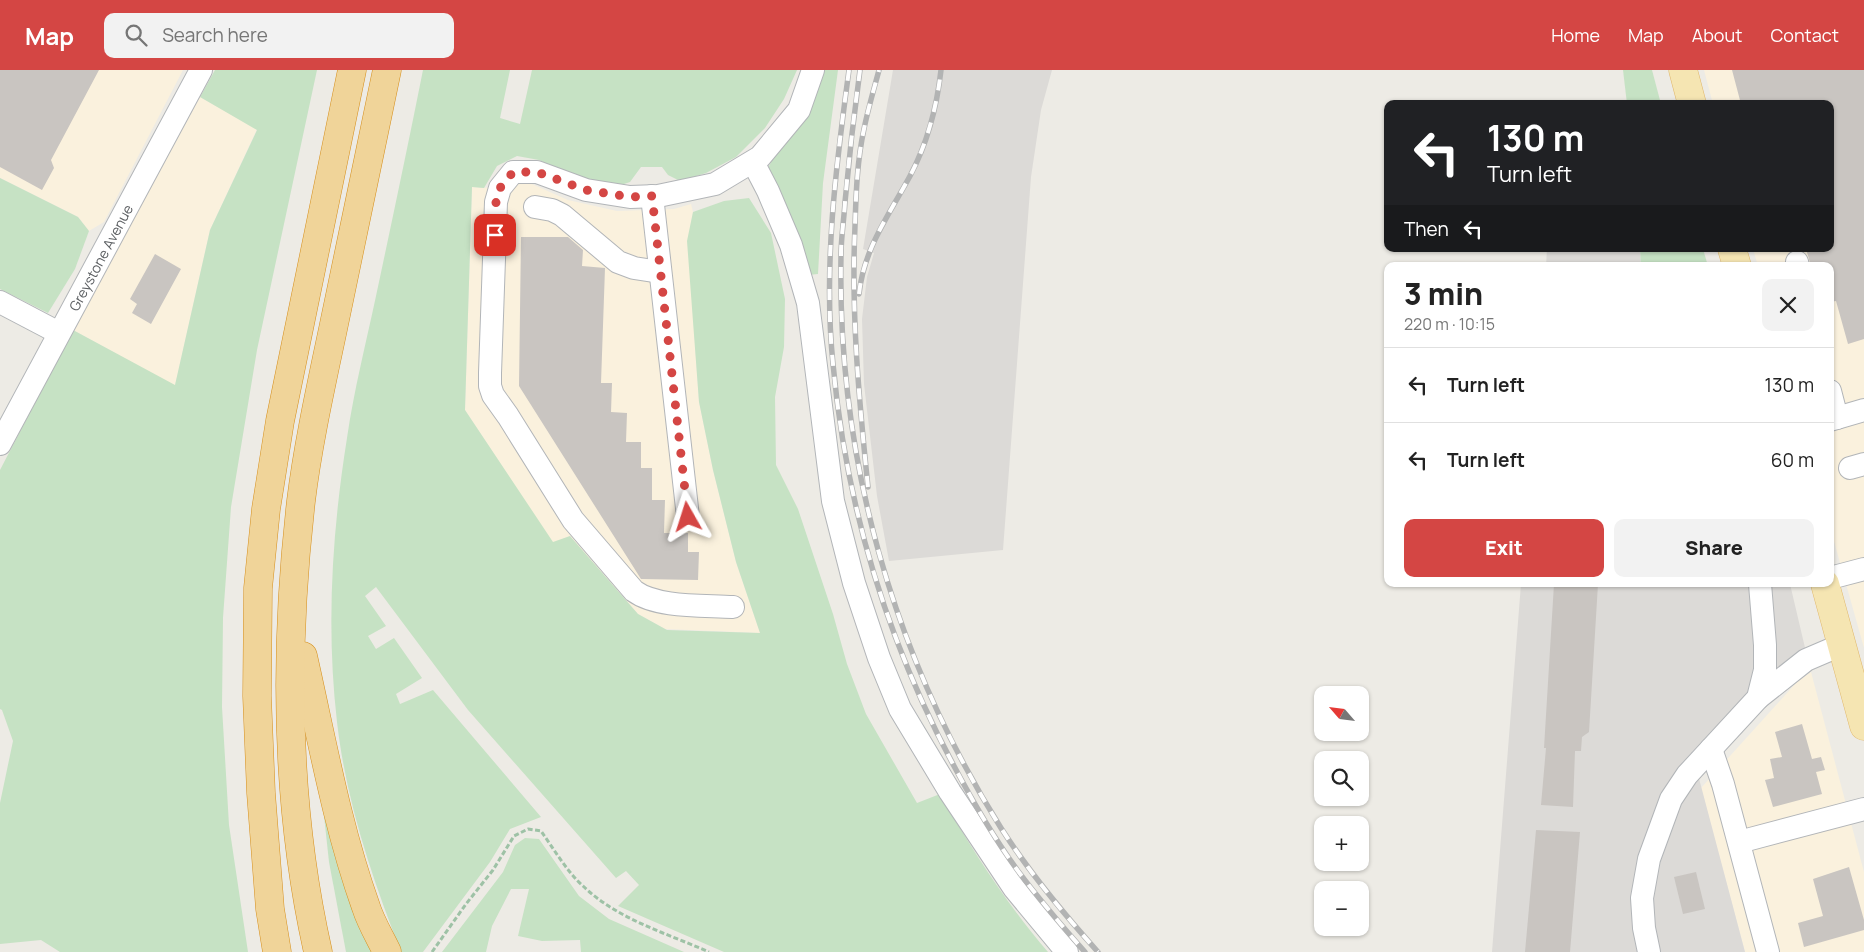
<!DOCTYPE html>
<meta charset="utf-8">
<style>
body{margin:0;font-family:Manrope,sans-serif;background:#f2f2f2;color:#222;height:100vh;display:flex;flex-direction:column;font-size:19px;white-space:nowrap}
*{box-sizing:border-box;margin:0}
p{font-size:16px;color:#767676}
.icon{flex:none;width:28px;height:28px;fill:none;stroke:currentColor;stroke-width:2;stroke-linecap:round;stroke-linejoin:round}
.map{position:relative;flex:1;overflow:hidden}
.details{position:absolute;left:1384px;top:192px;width:450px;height:325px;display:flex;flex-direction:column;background:#fff;border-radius:10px;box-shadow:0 1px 4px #0004}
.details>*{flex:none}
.hud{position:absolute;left:1384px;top:30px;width:450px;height:152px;border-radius:10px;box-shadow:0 1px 4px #0004;background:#202124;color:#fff;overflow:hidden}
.needle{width:32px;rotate:298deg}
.buttons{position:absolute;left:1314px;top:616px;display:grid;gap:10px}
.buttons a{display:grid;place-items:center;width:55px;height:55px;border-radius:10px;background:#fff;box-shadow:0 1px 4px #0004;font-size:25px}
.pin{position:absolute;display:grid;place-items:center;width:42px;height:42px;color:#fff;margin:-21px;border-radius:10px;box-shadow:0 2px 8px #0006}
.me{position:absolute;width:55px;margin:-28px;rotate:354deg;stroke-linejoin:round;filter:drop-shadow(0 0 4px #0008)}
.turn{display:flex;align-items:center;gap:18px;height:105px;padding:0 20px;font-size:22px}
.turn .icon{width:65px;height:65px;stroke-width:2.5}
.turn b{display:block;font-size:35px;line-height:42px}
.then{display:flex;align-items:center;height:48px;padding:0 20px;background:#0003;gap:10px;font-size:19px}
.round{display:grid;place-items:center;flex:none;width:52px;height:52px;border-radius:10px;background:#f2f2f2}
.head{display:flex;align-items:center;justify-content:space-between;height:85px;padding:0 20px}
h1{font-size:30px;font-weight:800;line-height:38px}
.action{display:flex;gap:10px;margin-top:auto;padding:10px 20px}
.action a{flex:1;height:58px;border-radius:10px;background:#d44644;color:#fff;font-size:20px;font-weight:800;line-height:58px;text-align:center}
.action a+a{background:#f2f2f2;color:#222}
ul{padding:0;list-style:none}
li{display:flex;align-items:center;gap:15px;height:75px;padding:0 20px;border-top:1px solid #e0e0e0}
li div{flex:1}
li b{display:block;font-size:19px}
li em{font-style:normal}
header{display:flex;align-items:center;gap:30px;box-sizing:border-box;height:70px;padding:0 25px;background:#d44644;color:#fff}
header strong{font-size:24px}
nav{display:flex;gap:28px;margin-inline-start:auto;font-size:18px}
.search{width:350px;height:45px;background:#f2f2f2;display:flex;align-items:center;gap:12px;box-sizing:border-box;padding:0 18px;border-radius:10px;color:#767676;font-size:19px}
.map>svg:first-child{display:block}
.commercial{fill:#faf1dd}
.industrial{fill:#dcdad7}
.green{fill:#c6e2c4}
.building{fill:#c9c5c1}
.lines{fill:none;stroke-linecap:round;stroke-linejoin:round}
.minor-casing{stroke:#b2b5b8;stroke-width:24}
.major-casing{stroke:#e0b76b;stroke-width:29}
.highway-casing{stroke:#d68f1c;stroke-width:29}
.path{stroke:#9ec2a6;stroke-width:3;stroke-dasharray:5 2.5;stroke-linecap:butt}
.minor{stroke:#fff;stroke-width:22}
.major{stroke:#f5e5b2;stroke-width:28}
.highway{stroke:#f0d499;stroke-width:28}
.rail-casing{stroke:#b2b3b3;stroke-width:5.5}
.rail{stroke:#fff;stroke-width:4;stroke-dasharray:11;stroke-linecap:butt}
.route{stroke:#d44644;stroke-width:9;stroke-dasharray:0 16.2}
.labels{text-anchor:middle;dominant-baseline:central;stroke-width:5;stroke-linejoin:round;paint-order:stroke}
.street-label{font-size:14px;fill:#5d6063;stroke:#fff}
</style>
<header>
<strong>Map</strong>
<div class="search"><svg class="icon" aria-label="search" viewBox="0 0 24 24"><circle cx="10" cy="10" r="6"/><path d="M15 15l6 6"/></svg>Search here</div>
<nav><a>Home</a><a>Map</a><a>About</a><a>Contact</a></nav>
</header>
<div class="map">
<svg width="1864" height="882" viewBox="0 0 1864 882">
<rect width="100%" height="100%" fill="#edebe5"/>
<g class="commercial">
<path d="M 0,0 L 183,0 L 104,152 L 89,161 L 78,147 L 0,108 Z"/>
<path d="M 1704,0 L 1864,0 L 1864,578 L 1830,457 L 1830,196 L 1758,196 L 1753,179 L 1830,179 L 1830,34 L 1713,34 Z"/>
<path d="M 200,27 L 257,59 L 210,160 L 175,316 L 73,260 Z"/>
<path d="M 525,111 L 568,130 L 617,141 L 674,139 L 691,134 L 693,142 L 688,171 L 699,332 L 713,400 L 736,492 L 760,563 L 665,559 L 638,544 L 570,466 L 553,473 L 465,340 L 472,117 L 484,118 Z"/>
<path d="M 1811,602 L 1864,802 L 1864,882 L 1745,882 L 1701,718 L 1797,612 Z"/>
</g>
<g class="industrial">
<path d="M 893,0 L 1052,0 L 1041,40 L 1031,107 L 1003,480 L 889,491 L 877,426 L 864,314 L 862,249 L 867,207 L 874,183 L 863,179 Z"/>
<path d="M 1547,179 L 1640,179 L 1641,196 L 1546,196 Z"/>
<path d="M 1521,514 L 1790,514 L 1806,582 L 1731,640 L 1692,682 L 1745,882 L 1492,882 Z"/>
</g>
<g class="green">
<path d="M 215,0 L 317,0 L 257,280 L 231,437 L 223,548 L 222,637 L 229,755 L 248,882 L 60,882 L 41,870 L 0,874 L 0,733 L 13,671 L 2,640 L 0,639 L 0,400 L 73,260 L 175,315 L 210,160 L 257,60 L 200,27 Z"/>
<path d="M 423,0 L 510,0 L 500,48 L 520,54 L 532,0 L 797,0 L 784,29 L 765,58 L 736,87 L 706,103 L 680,111 L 668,105 L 662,97 L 641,97 L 630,112 L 615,117 L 583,111 L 539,90 L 517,86 L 497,96 L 484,118 L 472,117 L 465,340 L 553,472 L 570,466 L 638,544 L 667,560 L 760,563 L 736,492 L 713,400 L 699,332 L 687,171 L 693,142 L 724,131 L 749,128 L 771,163 L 785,229 L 784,277 L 775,327 L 776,395 L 798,439 L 833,544 L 847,594 L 866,644 L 917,733 L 940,724 C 972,780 1006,833 1048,882 L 724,882 L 618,836 L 639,815 L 626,801 L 616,808 L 468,640 L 376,517 L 365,526 L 386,556 L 368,566 L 376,579 L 394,568 L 422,608 L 396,624 L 400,634 L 433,620 L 541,747 L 510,759 L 490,792 L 423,882 L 401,882 C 372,808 346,731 337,652 C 326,557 332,462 347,368 C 354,320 366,273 376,226 C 392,151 408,75 423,0 Z"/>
<path d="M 819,0 L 838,0 L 823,113 L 818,204 L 808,205 L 769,106 L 769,96 Z"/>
<path d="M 1623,0 L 1652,0 L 1661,34 L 1627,34 Z"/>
<path d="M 0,108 L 78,147 L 89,161 L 75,199 L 48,243 L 0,219 Z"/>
<path d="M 1640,179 L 1703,179 L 1708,196 L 1641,196 Z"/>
<path d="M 321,718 L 374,882 L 346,882 L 329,792 Z"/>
<path d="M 525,768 L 539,769 L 579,826 L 609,849 L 684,882 L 581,882 L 580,870 L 542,871 L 518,866 L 529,819 L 511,819 L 492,856 L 486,882 L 442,882 L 503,802 L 515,775 Z"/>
</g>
<g class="building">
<path d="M 0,0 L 99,0 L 51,90 L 54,98 L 42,120 L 0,97 Z"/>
<path d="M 1732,0 L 1864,0 L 1864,269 L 1848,274 L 1836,231 L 1830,232 L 1830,196 L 1811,196 L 1806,179 L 1830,179 L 1830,34 L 1741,34 Z"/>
<path d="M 521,167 L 568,167 L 583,180 L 582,196 L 605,198 L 601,313 L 612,313 L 611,342 L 627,343 L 626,372 L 641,372 L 641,398 L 652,398 L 652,430 L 665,430 L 664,463 L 688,463 L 688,482 L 699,482 L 698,510 L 641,509 L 519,316 Z"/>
<path d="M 155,184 L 181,199 L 151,254 L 132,243 L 137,234 L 130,229 Z"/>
<path d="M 1554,514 L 1598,514 L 1589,662 L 1582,667 L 1581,681 L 1575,681 L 1573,737 L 1541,735 L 1546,678 L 1544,678 Z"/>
<path d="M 1802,654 L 1812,689 L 1821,687 L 1825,700 L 1816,702 L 1822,724 L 1773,737 L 1765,710 L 1774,708 L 1770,689 L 1782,687 L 1775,662 Z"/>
<path d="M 1536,760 L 1580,762 L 1570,882 L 1525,882 Z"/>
<path d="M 1849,797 L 1864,850 L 1864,860 L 1804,877 L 1798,853 L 1823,846 L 1813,809 Z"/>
<path d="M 1696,802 L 1705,839 L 1683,844 L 1674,807 Z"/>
</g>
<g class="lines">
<g class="minor-casing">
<g id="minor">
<path d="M 753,92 L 768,121 L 791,175 L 808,233 L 833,431 L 854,513 L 879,588 L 900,639 L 950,722 L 1014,818 L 1067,882"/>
<path d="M 652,126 L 688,447"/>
<path d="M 535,137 L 552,140 L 562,145 L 618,192 L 634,198 L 660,202"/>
<path d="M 1797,192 L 1798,196"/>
<path d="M 0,232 L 59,263"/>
<path d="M 1830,321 L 1837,348"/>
<path d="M 1830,350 L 1864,340"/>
<path id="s1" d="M 0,374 L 201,0"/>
<path d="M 1850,398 L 1864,394"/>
<path d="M 1830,508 L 1864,499"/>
<path d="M 733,537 C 704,535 657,538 634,521 L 573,450 L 508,346 L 493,325 L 490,316 L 490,303 L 496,132 L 500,118 L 513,102 L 537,102 L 586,120 L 630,127 L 658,126 L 715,114 L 760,87 L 799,40 L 813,0"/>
<path d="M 1758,628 L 1806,590 L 1841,575"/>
<path d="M 1711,679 L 1723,714 L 1768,882"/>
<path d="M 1739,772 L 1864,739"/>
<path d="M 1649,882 L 1644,858 L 1642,828 L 1649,789 L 1671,729 L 1687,705 L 1758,628 L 1765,600 L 1765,575 L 1760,514"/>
</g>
</g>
<g class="major-casing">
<g id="major">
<path d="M 1683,0 L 1692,34"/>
<path d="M 1732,179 L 1737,196"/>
<path d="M 1825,514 L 1864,656"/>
</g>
</g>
<g class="highway-casing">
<g id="highway">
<path d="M 303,586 C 322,670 337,756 366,837 C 371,853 380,867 387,882"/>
<path d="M 277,882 L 270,839 L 261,723 L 257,626 L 258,518 L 266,439 L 280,351 L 352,0"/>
<path d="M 318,882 C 285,735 284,580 301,431 C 308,374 321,316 333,259 C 351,173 369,86 387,0"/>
</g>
</g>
<path class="path" d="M 432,882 L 466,834 L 493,800 L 514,766 L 528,759 L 541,761 C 553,778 568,803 583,816 C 617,849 666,863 709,882"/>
<use href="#minor" class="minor"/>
<use href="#major" class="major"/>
<use href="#highway" class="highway"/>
<g class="rail-casing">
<g id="rail">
<path d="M 849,0 C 836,96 823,196 833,294 C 846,435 887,571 954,696 C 973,732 994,768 1018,801 C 1039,829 1062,856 1085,882"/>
<path d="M 860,0 C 854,44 849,88 845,132 C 844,150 841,167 841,185 C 837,388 893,586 1001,758 C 1029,802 1063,843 1098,882"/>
<path d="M 859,224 C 864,178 889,145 910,106 C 927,74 937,36 941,0"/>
<path d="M 868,417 C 859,330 851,244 855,156 C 856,124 857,91 864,59 C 868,39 874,19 879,0"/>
</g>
</g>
<use href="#rail" class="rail"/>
</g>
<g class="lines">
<path class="route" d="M 495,165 L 496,132 L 500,118 L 513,102 L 537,102 L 586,120 L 630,127 L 652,126 L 688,447"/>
</g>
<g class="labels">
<g class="street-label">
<text stroke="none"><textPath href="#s1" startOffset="212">Greystone Avenue</textPath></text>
</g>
</g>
</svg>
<div class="buttons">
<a><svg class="needle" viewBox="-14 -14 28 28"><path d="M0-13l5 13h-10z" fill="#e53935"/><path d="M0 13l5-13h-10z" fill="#767676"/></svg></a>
<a><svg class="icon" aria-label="search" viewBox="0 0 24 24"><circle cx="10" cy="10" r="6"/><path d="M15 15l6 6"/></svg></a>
<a>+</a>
<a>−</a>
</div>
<div class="pin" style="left:495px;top:165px;background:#d93025"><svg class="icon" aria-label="arrive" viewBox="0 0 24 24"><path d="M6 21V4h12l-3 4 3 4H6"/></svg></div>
<svg class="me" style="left:688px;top:447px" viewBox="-20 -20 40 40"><path d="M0-17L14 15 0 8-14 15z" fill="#d44644" stroke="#fff" stroke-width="4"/></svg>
<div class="hud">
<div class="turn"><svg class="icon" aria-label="left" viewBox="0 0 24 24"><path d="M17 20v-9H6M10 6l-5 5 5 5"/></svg><div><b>130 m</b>Turn left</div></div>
<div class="then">Then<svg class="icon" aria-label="left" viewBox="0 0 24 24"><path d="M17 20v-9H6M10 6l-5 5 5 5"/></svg></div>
</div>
<section class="details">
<div class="head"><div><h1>3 min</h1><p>220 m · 10:15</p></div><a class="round"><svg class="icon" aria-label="close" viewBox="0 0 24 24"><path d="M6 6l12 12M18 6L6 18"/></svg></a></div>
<ul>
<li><svg class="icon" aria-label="left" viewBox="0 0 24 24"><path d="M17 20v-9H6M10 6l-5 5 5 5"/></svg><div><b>Turn left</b></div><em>130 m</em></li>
<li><svg class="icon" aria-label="left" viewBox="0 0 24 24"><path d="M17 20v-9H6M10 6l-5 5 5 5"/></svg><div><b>Turn left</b></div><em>60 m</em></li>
</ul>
<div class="action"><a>Exit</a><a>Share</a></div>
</section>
</div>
